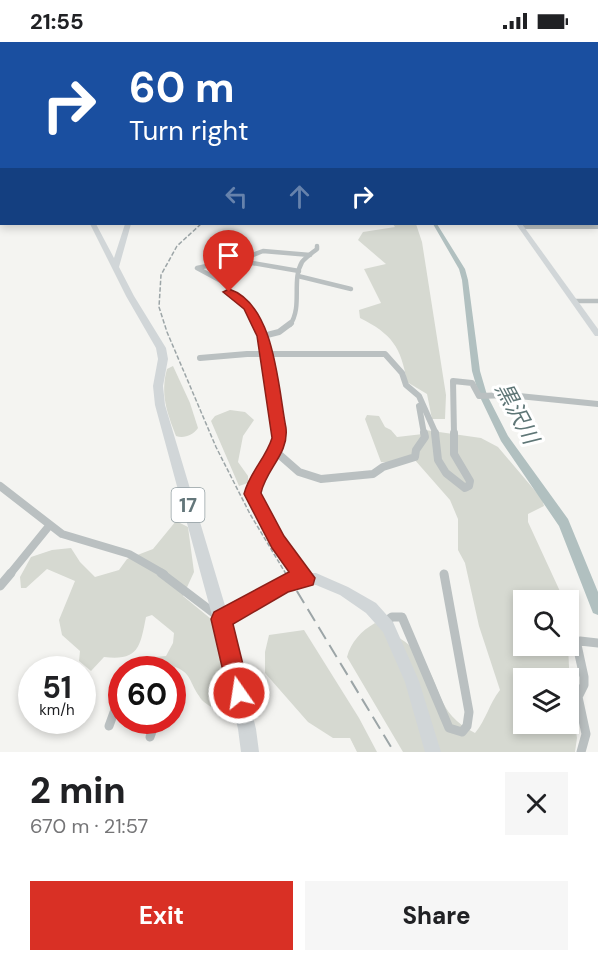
<!DOCTYPE html>
<meta charset="utf-8">
<style>
body{margin:0;font-family:"DM Sans","Noto Sans JP",sans-serif;background:#f6f6f6;color:#202124;height:100vh;display:flex;flex-direction:column;font-size:22px;white-space:nowrap}
*{box-sizing:border-box;margin:0}
p{font-size:20px;color:#757577}
.icon{flex:none;width:33px;height:33px;fill:none;stroke:currentColor;stroke-width:2;stroke-linecap:round;stroke-linejoin:round}
.map{position:relative;height:710px;overflow:hidden}
.drawer{display:flex;flex-direction:column;background:#fff;flex:1}
.drawer>*{flex:none}
.hud{position:absolute;left:0px;top:0px;width:598px;height:183px;box-shadow:0 3px 9px #0003;background:#1a4fa0;color:#fff;overflow:hidden}
.tools{position:absolute;left:513px;top:548px;display:grid;gap:12px}
.tools a{display:grid;place-items:center;width:66px;height:66px;border-radius:0px;background:#fff;box-shadow:0 3px 9px #0003;font-size:30px}
.speed{position:absolute;left:18px;top:614px;display:flex;gap:12px;font-size:30px;font-weight:700;text-align:center}
.speed>*{display:grid;place-content:center;width:78px;height:78px;border-radius:50%;background:#fff;box-shadow:0 3px 9px #0003;line-height:1}
.speed small{font-size:15px;font-weight:400}
.speed .limit{border:9px solid #d22;background:#fff;color:#111}
.pin{position:absolute;display:grid;place-items:center;width:51px;height:51px;color:#fff;margin:-62px -26px;border-radius:50% 50% 50% 0;rotate:-45deg;box-shadow:0 0 6px #0007}
.pin .icon{rotate:45deg}
.me{position:absolute;width:66px;margin:-33px;rotate:347deg;stroke-linejoin:round;filter:drop-shadow(0 0 4px #0008)}
.turn{display:flex;align-items:center;gap:21px;height:126px;padding:0 30px;font-size:27px}
.turn .icon{width:78px;height:78px;stroke-width:2.5}
.turn b{display:block;font-size:42px;line-height:51px}
.lanes{display:flex;align-items:center;height:57px;padding:0 30px;background:#0003;justify-content:center;gap:30px;direction:ltr}
.lanes .off{opacity:.35}
.round{display:grid;place-items:center;flex:none;width:63px;height:63px;border-radius:0px;background:#f6f6f6}
.summary{display:flex;align-items:center;justify-content:space-between;height:102px;padding:0 30px}
h1{font-size:36px;font-weight:800;line-height:45px}
.cta{display:flex;gap:12px;margin-top:auto;padding:12px 30px}
.cta a{flex:1;height:69px;border-radius:0px;background:#d93025;color:#fff;font-size:24px;font-weight:800;line-height:69px;text-align:center}
.cta a+a{background:#f6f6f6;color:#202124}
.status{display:flex;justify-content:space-between;align-items:center;height:42px;padding:0 30px;background:#fff;direction:ltr}
.status svg{height:16px;fill:currentColor}
.map>svg:first-child{display:block}
.green{fill:#d6d9d1;fill-rule:evenodd}
.lines{fill:none;stroke-linecap:round;stroke-linejoin:round}
.river{fill:#b1c0c0;fill-rule:evenodd}
.street-far4{stroke:#bac0c1;stroke-width:4}
.street-far3{stroke:#bac0c1;stroke-width:4.5}
.street-far2{stroke:#bac0c1;stroke-width:6}
.street-far1{stroke:#bac0c1;stroke-width:8}
.street{stroke:#bac0c1;stroke-width:9}
.secondary{fill:#d1d6d8;fill-rule:evenodd}
.primary{fill:#d1d6d8;fill-rule:evenodd}
.highway{fill:#d1d6d8;fill-rule:evenodd}
.rail-far1{stroke:#9ca5a7;stroke-width:1.5;stroke-dasharray:4.5 2;stroke-linecap:butt}
.rail{stroke:#9ca5a7;stroke-width:2;stroke-dasharray:14 7;stroke-linecap:butt}
.route{fill:#d93025;stroke:#8d1f18;stroke-width:1.5}
.labels{text-anchor:middle;dominant-baseline:central;stroke-width:6;stroke-linejoin:round;paint-order:stroke}
.shield{fill:#fff;stroke:#929fa2;stroke-width:1.5}
.shield-label{font-size:20px;font-weight:bold;fill:#63767a}
.water-label{font-size:22px;font-style:italic;fill:#5e7676;stroke:#fff}
</style>
<div class="status"><b>21:55</b><svg viewBox="0 0 49 12"><path d="M0 12V9h3v3zM5 12V6h3v6zM10 12V3h3v9zM15 12V0h3v12zM26 1h20v11H26zM47 4h2v5h-2z"/></svg></div>
<div class="map">
<svg width="598" height="710" viewBox="0 0 598 710">
<rect width="100%" height="100%" fill="#f4f4f1"/>
<g class="green">
<path d="M 393,182 L 416,182 L 422,200 L 446,353 L 445,377 L 432,377 L 427,352 L 407,340 C 401,305 392,292 360,276 L 359,268 L 381,261 L 364,227 L 386,222 L 358,198 L 363,190 L 395,185 Z"/>
<path d="M 173,324 L 190,361 L 198,386 C 193,393 184,397 176,394 C 167,371 160,352 167,327 Z"/>
<path d="M 230,368 L 245,370 L 254,378 L 243,394 L 238,420 L 248,434 L 248,441 L 239,444 L 211,379 L 215,374 Z"/>
<path d="M 367,373 L 379,374 L 385,385 L 391,388 L 397,395 L 423,392 L 425,388 L 481,396 L 498,405 L 542,457 L 544,464 L 528,472 L 528,480 L 564,558 L 524,558 L 524,603 L 568,603 L 570,647 L 577,696 L 575,710 L 403,710 L 347,615 C 351,600 361,589 375,581 C 389,590 410,600 420,614 C 444,646 434,670 475,691 C 486,678 489,662 500,648 L 479,584 L 465,521 L 458,508 L 458,477 L 450,458 L 414,417 L 395,421 L 381,420 L 365,377 ZM 524,636 L 568,636 L 568,681 L 524,681 Z"/>
<path d="M 176,479 L 188,485 L 194,530 L 183,554 L 211,577 L 226,638 L 227,657 L 214,667 C 209,663 202,660 199,654 C 188,638 192,629 169,623 L 166,627 L 129,627 L 143,616 L 166,614 L 173,601 L 174,591 L 152,573 L 146,575 C 140,605 139,619 104,615 L 91,629 L 79,619 L 80,609 L 62,593 L 59,578 L 75,539 L 47,527 L 26,546 L 21,546 L 20,535 L 31,515 L 52,508 L 71,506 L 80,520 L 95,535 L 119,528 L 127,517 L 153,507 Z"/>
<path d="M 304,588 L 359,676 L 377,710 L 357,710 L 350,696 L 333,696 L 308,680 L 265,631 L 265,610 L 269,593 Z"/>
</g>
<g class="lines">
<path class="river" d="M 433,182 L 437,182 L 465,227 L 468,238 L 480,329 L 487,353 L 508,394 L 568,477 L 598,550 L 598,573 L 593,571 L 559,484 L 501,399 L 479,353 L 472,329 L 462,238 L 459,227 Z"/>
<path class="street-far4" d="M 521,185 L 598,185"/>
<g class="street-far3">
<path d="M 252,221 L 299,229"/>
<path d="M 298,234 L 351,247"/>
<path d="M 574,259 L 598,259"/>
<path d="M 258,283 L 250,266 L 228,250 L 228,246 L 221,239 L 197,226 L 245,216 L 263,209 L 310,213"/>
<path d="M 290,283 C 303,264 291,239 302,220 C 306,215 312,211 317,207 L 317,204"/>
</g>
<g class="street-far2">
<path d="M 258,281 L 271,336 L 278,392"/>
<path d="M 263,294 L 279,290 L 291,281"/>
<path d="M 200,316 L 247,312 L 385,312 L 402,331 L 406,343 L 419,354 L 436,392"/>
<path d="M 419,364 L 424,392"/>
<path d="M 454,392 L 453,339 L 472,341 L 479,354 L 509,353 L 598,362"/>
</g>
<g class="street-far1">
<path d="M 278,391 C 277,415 255,429 252,452 L 278,500 L 303,532"/>
<path d="M 435,391 L 438,418 L 446,431 L 465,446 L 469,444 L 470,439 L 454,412 L 454,391"/>
<path d="M 275,409 L 299,430 L 321,437 L 373,432 L 383,425 L 415,415 L 416,408 L 425,395 L 424,391"/>
<path d="M 0,444 L 62,492 L 129,512 L 164,532"/>
<path d="M 10,532 L 49,484"/>
</g>
<g class="street">
<path d="M 161,531 L 215,572"/>
<path d="M 302,531 L 306,536"/>
<path d="M 0,544 L 11,531"/>
<path d="M 385,580 L 392,575 L 402,575 L 449,686 L 462,690 L 467,684 L 469,670 L 444,532"/>
<path d="M 109,684 L 120,654"/>
<path d="M 150,695 L 156,678"/>
<path d="M 581,710 L 586,692 L 578,655 L 584,643 L 584,635 L 577,603 L 580,599 L 598,601"/>
</g>
<g class="secondary">
<path d="M 516,182 L 522,182 L 598,287 L 598,294 L 595,294 Z"/>
<path d="M 294,531 L 316,531 L 348,545 L 376,561 L 393,580 L 419,639 L 441,710 L 425,710 L 405,640 L 383,590 L 366,571 L 340,553 L 316,543 L 295,543 L 226,582 L 221,584 L 216,582 L 214,577 L 216,572 Z"/>
</g>
<path class="primary" d="M 90,182 L 96,182 L 114,216 L 125,182 L 131,182 L 119,225 L 134,254 L 166,306 L 168,317 L 163,344 L 165,363 L 229,577 L 256,687 L 259,710 L 241,710 L 238,687 L 213,577 L 155,363 L 153,344 L 158,317 L 156,306 L 126,254 Z"/>
<path class="highway" d="M 597,80 L 598,81 L 598,85 L 597,84 Z"/>
<path class="rail-far1" d="M 201,182 L 177,204 L 161,233 L 159,265 L 167,290 L 216,405 L 250,472 L 286,532"/>
<path class="rail" d="M 286,531 L 394,710"/>
</g>
<linearGradient id="sky" x2="0" y2="1"><stop stop-color="#92b9d8"/><stop offset="0.43" stop-color="#fafaf9"/><stop offset="1" stop-color="#fafaf9" stop-opacity="0"/></linearGradient>
<rect width="598" height="175" fill="url(#sky)"/>
<path class="route" d="M 229,247 C 275,262 278,345 286,386 C 289,412 266,427 261,451 L 284,494 L 315,536 L 313,543 L 288,550 L 233,582 L 250,651 L 247,659 L 239,662 L 231,659 L 228,651 L 211,577 L 214,570 L 289,530 L 272,506 L 244,452 C 249,431 266,416 272,396 L 257,294 L 244,267 L 223,250 Z"/>
<g class="labels">
<rect class="shield" x="171.5" y="446" width="33" height="34" rx="4.5"/>
<g class="shield-label">
<text x="188" y="463">17</text>
</g>
<g class="water-label">
<text transform="translate(517 371) rotate(62)">黒沢川</text>
</g>
</g>
</svg>
<div class="tools">
<a><svg class="icon" aria-label="search" viewBox="0 0 24 24"><circle cx="10" cy="10" r="6"/><path d="M15 15l6 6"/></svg></a>
<a><svg class="icon" aria-label="layers" viewBox="0 0 24 24"><path d="M12 4l9 5-9 5-9-5zM3 14l9 5 9-5"/></svg></a>
</div>
<div class="speed"><div>51<small>km/h</small></div><div class="limit">60</div></div>
<div class="pin" style="left:229px;top:250px;background:#d93025"><svg class="icon" aria-label="arrive" viewBox="0 0 24 24"><path d="M6 21V4h12l-3 4 3 4H6"/></svg></div>
<svg class="me" style="left:239px;top:651px" viewBox="-20 -20 40 40"><circle r="17" fill="#d93025" stroke="#fff" stroke-width="3"/><path d="M0-11L8 9 0 5-8 9z" fill="#fff"/></svg>
<div class="hud">
<div class="turn"><svg class="icon" aria-label="right" viewBox="0 0 24 24"><path d="M7 20v-9h11M14 6l5 5-5 5"/></svg><div><b>60 m</b>Turn right</div></div>
<div class="lanes"><svg class="icon off" aria-label="left" viewBox="0 0 24 24"><path d="M17 20v-9H6M10 6l-5 5 5 5"/></svg><svg class="icon off" aria-label="ahead" viewBox="0 0 24 24"><path d="M12 20V5M6 11l6-6 6 6"/></svg><svg class="icon" aria-label="right" viewBox="0 0 24 24"><path d="M7 20v-9h11M14 6l5 5-5 5"/></svg></div>
</div>
</div>
<section class="drawer">
<div class="summary"><div><h1>2 min</h1><p>670 m · 21:57</p></div><a class="round"><svg class="icon" aria-label="close" viewBox="0 0 24 24"><path d="M6 6l12 12M18 6L6 18"/></svg></a></div>
<div class="cta"><a>Exit</a><a>Share</a></div>
</section>
